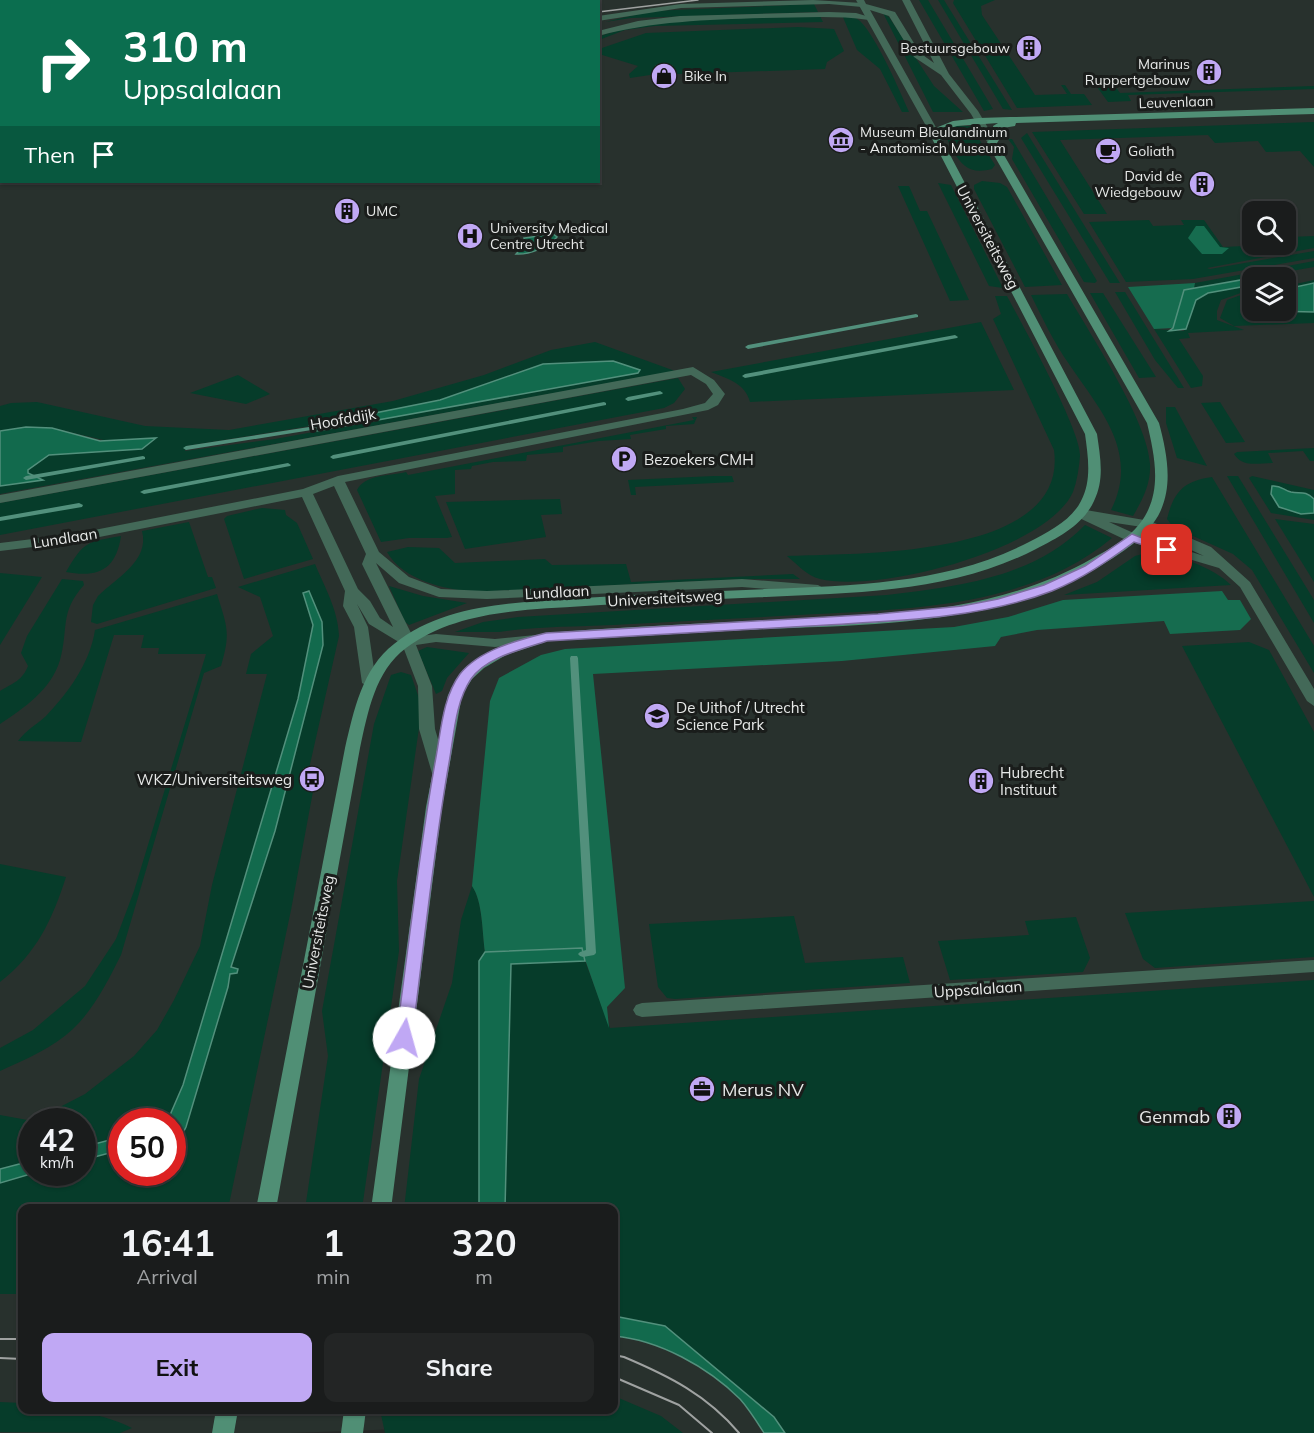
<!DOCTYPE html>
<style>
body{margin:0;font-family:Mulish,sans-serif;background:#232525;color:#f1f3f6;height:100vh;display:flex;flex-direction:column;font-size:22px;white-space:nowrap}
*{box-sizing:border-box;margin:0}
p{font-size:20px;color:#9fa1a3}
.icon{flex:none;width:33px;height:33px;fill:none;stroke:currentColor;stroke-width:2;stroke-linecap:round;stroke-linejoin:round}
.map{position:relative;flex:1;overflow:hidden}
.sheet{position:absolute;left:18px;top:1204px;width:600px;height:210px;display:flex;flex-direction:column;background:#1a1c1c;border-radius:12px;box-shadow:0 2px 4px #0004,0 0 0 2px #383a3b}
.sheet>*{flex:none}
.banner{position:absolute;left:0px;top:0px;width:600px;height:183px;box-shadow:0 2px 4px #0004,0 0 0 2px #383a3b;background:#0b6e4f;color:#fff;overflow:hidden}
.tools{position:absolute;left:1242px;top:201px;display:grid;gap:12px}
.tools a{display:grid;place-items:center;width:54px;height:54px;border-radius:12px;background:#1a1c1c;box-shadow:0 2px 4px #0004,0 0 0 2px #383a3b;font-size:30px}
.speed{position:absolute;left:18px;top:1108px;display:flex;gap:12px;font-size:30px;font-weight:700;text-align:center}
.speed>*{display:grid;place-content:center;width:78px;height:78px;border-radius:50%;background:#1a1c1c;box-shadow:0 2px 4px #0004,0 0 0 2px #383a3b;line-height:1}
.speed small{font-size:15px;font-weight:400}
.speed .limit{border:9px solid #d22;background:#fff;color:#111}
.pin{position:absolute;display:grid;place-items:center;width:51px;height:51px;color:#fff;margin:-26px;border-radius:12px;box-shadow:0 3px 9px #0006}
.me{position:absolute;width:66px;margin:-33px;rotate:7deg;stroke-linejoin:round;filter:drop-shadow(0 0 4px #0008)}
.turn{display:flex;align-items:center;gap:21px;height:126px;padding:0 24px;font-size:27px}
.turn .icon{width:78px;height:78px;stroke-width:2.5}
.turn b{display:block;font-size:42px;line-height:51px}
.then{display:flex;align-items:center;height:57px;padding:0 24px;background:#0003;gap:12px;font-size:22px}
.eta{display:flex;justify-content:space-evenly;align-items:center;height:102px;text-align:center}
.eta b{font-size:36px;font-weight:700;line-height:42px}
.action{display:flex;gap:12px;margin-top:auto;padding:12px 24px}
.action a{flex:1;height:69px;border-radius:12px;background:#c0a8f4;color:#111;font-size:24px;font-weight:700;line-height:69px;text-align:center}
.action a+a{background:#232525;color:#f1f3f6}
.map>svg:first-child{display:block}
.built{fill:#28312d;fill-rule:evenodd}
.green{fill:#063c2a;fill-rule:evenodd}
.forest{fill:#166c4f}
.water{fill:#126a4d;stroke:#52907c;stroke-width:1.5}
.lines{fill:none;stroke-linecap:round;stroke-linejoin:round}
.stream{fill:#52907c;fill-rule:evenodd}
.minor{fill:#436958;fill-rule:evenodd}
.tertiary{fill:#436958;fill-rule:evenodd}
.secondary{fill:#508f75;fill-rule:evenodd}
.tram-far1{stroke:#9fa2a1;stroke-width:1.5}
.tram{stroke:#9fa2a1;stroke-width:2}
.route{fill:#c0a8f4;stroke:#7d6d9f;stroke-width:1.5}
.labels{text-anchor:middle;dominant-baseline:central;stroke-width:6;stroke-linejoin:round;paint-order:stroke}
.far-poi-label{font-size:14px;fill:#e7e9e8;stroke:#1a1d1b;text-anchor:start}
.far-street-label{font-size:14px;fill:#e7e9e8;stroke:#1a1d1b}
.street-label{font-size:15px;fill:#e7e9e8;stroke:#1a1d1b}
.poi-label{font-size:15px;fill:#e7e9e8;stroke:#1a1d1b;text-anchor:start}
.near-poi-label{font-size:18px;fill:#e7e9e8;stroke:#1a1d1b;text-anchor:start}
</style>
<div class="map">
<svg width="1314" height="1433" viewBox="0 0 1314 1433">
<rect width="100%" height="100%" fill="#232625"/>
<path class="built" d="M 0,0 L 1314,0 L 1314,1433 L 429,1433 L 429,1428 L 291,1433 L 0,1433 ZM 2,2 L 598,2 L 598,182 L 2,182 ZM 1252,212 L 1286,212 L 1286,244 L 1252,244 ZM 1252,278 L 1286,278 L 1286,310 L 1252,310 ZM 32,1122 L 82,1122 L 82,1173 L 32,1173 ZM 122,1122 L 172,1122 L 172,1173 L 122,1173 ZM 22,1209 L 614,1209 L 614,1410 L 22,1410 Z"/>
<g class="green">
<path d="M 919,0 L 928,0 L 993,109 L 984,111 Z"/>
<path d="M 938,0 L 944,0 L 1012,110 L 1003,109 Z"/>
<path d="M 954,0 L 995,0 L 981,6 L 982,15 L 1035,95 L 1067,94 L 1061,85 L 1065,85 L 1071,94 L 1084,94 L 1092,105 L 1017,108 L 953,3 Z"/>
<path d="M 814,4 L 818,12 L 631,18 L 605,22 L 651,11 Z"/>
<path d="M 883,13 L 889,17 L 934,86 L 963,112 L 933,112 Z"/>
<path d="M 842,15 C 848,16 856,17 860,21 C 877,38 899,89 909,112 L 902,112 L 880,69 L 857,50 Z"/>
<path d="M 820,16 L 823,22 L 655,26 L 625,30 L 599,40 L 598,37 C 667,12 748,18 820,16 Z"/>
<path d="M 798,27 L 834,29 L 844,51 L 827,62 L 825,69 L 650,75 L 630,78 L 629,74 L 638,66 L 599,54 L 599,49 L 646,33 Z"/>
<path d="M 1089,76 L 1102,76 L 1108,82 L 1112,82 L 1120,93 L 1314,86 L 1314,89 L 1128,95 L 1131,101 L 1108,102 Z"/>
<path d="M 1314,122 L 1314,167 L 1300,151 L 1266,152 L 1258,141 L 1215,143 L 1208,135 L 1060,140 L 1107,214 L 1084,214 L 1032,132 Z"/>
<path d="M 956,126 L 971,126 L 995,165 L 992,169 C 972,174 963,168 953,151 C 950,144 946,140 947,132 Z"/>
<path d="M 1027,133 L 1120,283 L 1110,283 L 1021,138 Z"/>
<path d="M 1008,139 L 1012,139 L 1097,281 L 1095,283 L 1084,282 L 1012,159 L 1014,147 Z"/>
<path d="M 982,181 L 1000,183 L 1007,187 L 1062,285 L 1025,287 L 974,189 L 974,185 Z"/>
<path d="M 938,183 L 951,185 L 1003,288 L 989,286 Z"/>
<path d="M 898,186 L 909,186 L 920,211 L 927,211 L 969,300 L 950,301 Z"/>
<path d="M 1149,220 L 1153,226 L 1184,225 L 1181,220 L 1204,220 L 1223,247 L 1286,244 L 1294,242 L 1290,237 L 1314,236 L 1314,248 L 1207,268 L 1210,269 L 1314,251 L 1314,258 L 1193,279 L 1126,282 L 1089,222 Z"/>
<path d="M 1314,261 L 1314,267 L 1194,288 L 1195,283 Z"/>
<path d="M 1314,280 L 1314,323 L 1234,326 L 1220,318 L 1227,300 L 1252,291 L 1252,310 L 1286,310 L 1286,286 Z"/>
<path d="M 1252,285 L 1252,289 L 1221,300 L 1217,311 L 1217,320 L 1244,330 L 1188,333 L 1190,338 L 1179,339 L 1203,376 L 1202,386 L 1191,388 L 1154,329 L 1184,331 L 1196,300 L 1208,293 Z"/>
<path d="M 1115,292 L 1125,292 L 1184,388 L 1178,388 L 1155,360 Z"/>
<path d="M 1090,293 L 1103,293 L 1156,377 L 1139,378 Z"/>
<path d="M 1067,294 C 1090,334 1148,421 1150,464 C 1151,483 1143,499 1133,516 L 1111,510 C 1140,452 1100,410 1069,364 C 1054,343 1043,319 1031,295 Z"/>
<path d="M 995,296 L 1007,296 C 1022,324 1082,432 1080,456 C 1079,468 1077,481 1073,492 C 1047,550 878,593 820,579 C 807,576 797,564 787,556 C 856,553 1069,559 1054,450 L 993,319 L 1001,314 Z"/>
<path d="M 981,322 L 1014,390 L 750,402 C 745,383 728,379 711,372 Z"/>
<path d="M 595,342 L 675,371 L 0,494 L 0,486 L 42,480 L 28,473 L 28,470 L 49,455 L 142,449 L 52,428 L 26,427 L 0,431 L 0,406 L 11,403 L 37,402 L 145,426 L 229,430 L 393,401 L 484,375 L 551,350 ZM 524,370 L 638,373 L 275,439 L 185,451 L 186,446 L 310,426 L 440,400 Z"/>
<path d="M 238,375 L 270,394 L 246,404 L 190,393 Z"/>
<path d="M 678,378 L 685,389 L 674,403 L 664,408 L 0,535 L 0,503 Z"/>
<path d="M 1220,402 L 1245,442 L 1226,443 L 1201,403 Z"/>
<path d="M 1166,407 L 1175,407 L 1207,466 L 1177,458 L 1166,423 Z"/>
<path d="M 692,417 L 697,417 L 694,424 L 666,426 L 666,429 L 630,435 L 631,439 L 599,441 L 563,447 L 563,452 L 527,455 L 526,461 L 493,462 L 472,466 L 471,469 L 455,470 L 455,494 L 435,496 L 452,537 L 447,538 L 409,538 L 381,542 L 357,490 C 365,474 391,476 406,472 L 408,475 L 694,420 Z"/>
<path d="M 1314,448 L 1314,461 L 1310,461 L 1303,451 L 1268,453 L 1273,463 C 1258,463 1243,468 1234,454 L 1237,452 Z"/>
<path d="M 714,476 L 732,476 L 734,482 L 635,487 L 636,495 L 631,495 L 628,480 Z"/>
<path d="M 1227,476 L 1238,476 L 1314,600 L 1314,623 Z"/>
<path d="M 1252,476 L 1314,490 L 1314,520 L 1271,513 L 1249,478 Z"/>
<path d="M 1212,477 L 1314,646 L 1314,673 L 1252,570 L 1233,554 L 1173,527 L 1167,519 C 1174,491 1184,481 1212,477 Z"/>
<path d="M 560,499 L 562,514 L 541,515 L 546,537 L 465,549 L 446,502 Z"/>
<path d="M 262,508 L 285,510 L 286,515 L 297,523 L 313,559 L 244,579 L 224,519 L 227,516 Z"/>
<path d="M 1275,519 L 1314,524 L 1314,582 Z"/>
<path d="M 189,522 L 208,577 L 212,577 L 216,588 L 97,624 L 91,622 L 93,605 L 98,596 C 116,578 150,561 142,531 Z"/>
<path d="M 1085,525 L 1112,538 C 1032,605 917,609 817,614 C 749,618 681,621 613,625 C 575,627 537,626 499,632 L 455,632 L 483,622 L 518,617 L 887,595 C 955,587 1034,578 1085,525 Z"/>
<path d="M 121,536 C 116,570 98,578 66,572 C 84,541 87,542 121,536 Z"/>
<path d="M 408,547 L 439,548 L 455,563 L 545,559 L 552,565 L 626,564 L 631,582 L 793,574 L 800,579 L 740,579 L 475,592 C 444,589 404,581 387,552 Z"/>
<path d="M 1150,552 C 1175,554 1213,567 1231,585 L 1064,595 L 1097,582 L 1135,556 Z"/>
<path d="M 315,564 C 325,588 338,610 339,636 L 306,782 L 314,786 L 291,910 L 228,1209 L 22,1209 L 22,1294 L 0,1294 L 0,1115 L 33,1121 L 85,1094 L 134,1056 L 157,1030 L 174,1000 L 200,946 L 212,885 L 267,674 L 246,674 L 251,654 L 273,636 L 260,597 L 238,587 ZM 32,1122 L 82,1122 L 82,1173 L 32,1173 ZM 122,1122 L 172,1122 L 172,1173 L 122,1173 Z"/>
<path d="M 0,573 L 42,577 L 0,645 Z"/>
<path d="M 62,579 L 83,581 L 84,585 C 59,613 69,628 60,660 C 51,690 24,708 0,724 L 0,691 C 13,683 22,681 28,666 L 21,653 L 27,636 Z"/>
<path d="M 389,586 L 423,596 L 467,603 L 409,625 L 405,622 Z"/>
<path d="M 217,594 C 227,627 231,632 221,666 L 204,673 L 121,955 C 108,981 94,1009 73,1029 C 53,1048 24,1060 0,1071 L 0,1048 L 33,1030 L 85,986 L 116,939 L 134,891 L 206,654 L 158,654 L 159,648 L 141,648 L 144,635 L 114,635 L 81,742 L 18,741 C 26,730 36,725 46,716 C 68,693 90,663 95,630 Z"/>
<path d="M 1249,642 L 1269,650 L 1314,732 L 1314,897 L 1182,646 Z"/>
<path d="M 427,647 L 469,653 L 447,678 L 442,691 L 436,694 L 418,651 Z"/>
<path d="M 401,672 L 411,675 L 422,707 L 397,881 L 399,951 L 362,1209 L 305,1209 L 328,1056 L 322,1011 L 374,724 L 391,675 Z"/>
<path d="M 0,864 L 66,877 C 52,920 37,953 0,982 Z"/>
<path d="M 472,886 C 483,902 482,932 485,952 L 479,961 L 479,1209 L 404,1209 L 419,1079 L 452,983 L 461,920 Z"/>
<path d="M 1314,901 L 1314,957 L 1155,968 L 1143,959 L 1125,913 Z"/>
<path d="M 794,916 L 805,963 L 903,957 L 910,983 L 675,999 L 667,998 L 658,987 L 649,924 Z"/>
<path d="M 1076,917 L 1090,958 L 1083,972 L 950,980 L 938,941 L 1029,935 L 1025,921 Z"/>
<path d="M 560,960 L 585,961 L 610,1028 L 1314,980 L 1314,1433 L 785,1433 L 774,1417 L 665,1326 L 614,1316 L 614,1209 L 505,1209 L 511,964 Z"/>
<path d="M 614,1396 L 661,1416 L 683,1433 L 385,1433 L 380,1410 L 614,1410 Z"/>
<path d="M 0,1402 L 22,1403 L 22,1410 C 62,1410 96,1410 132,1428 L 120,1433 L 0,1432 Z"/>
</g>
<g class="forest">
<path d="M 1196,226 L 1204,226 L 1220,247 L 1229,248 L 1222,254 L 1202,254 L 1188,238 Z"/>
<path d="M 1195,283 L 1194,288 L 1184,290 L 1173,328 L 1154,329 L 1128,287 Z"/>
<path d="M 1222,591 L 1228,600 L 1240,600 L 1251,619 L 1240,630 L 1170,634 L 1164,621 L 1037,630 L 1001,637 L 995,646 L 842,661 L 593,674 L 625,988 L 607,1007 L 609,1028 L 581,948 L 485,952 C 482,932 483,902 472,886 L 490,701 L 499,678 L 541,655 L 565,649 L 954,627 L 1008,617 L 1063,600 Z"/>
</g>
<g class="water">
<path d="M 553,234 L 557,237 C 549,247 529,255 516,254 L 526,243 L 524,238 Z"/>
<path d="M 1252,278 L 1252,285 L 1208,293 L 1196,300 L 1186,329 L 1169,331 L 1173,328 L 1184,290 Z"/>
<path d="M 1314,283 L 1314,312 L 1272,311 L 1286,310 L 1286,289 Z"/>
<path d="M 613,361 L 640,370 L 638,373 L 317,431 L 310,426 L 440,400 L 543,364 Z"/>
<path d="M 26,427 L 52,428 L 100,441 L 156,438 L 142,449 L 49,455 L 28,470 L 28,473 L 43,480 L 0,486 L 0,431 Z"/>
<path d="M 1272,486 C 1281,485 1283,490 1291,492 C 1300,494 1305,490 1314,499 L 1314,513 L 1301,514 L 1279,507 L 1271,494 Z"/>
<path d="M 309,591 L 322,622 L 323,645 L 275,831 L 231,967 L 238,969 L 237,973 L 230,974 L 228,987 L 186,1127 L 183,1133 L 173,1137 L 172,1122 L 167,1122 L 183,1085 L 298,699 L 313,625 L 303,593 Z"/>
<path d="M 582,948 L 585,961 L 511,964 L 505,1209 L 479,1209 L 479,961 L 485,952 Z"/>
<path d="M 121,1137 L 121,1150 L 83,1160 L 83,1147 Z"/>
<path d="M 31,1161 L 34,1173 L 0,1183 L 0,1169 Z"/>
<path d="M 614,1316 L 665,1326 L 774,1417 L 785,1433 L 764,1433 C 757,1422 749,1409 740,1399 C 708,1367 659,1340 614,1336 Z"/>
</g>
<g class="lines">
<g class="stream">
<path d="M 916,314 L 918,315 L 918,317 L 748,349 L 745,347 L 748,345 Z"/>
<path d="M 955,335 L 958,337 L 957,338 L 745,378 L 742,376 L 745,374 Z"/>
<path d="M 660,391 L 663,393 L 662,394 L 628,401 L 625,399 L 628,397 Z"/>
<path d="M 604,402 L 606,403 L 606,405 L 333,459 L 330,457 L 333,455 Z"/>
<path d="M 322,425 L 324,426 L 324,428 L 186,450 L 183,448 L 186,446 Z"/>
<path d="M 143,456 L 145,457 L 145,459 L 26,480 L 23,478 L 26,476 Z"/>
<path d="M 288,463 L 291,465 L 290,466 L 144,494 L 140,492 L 144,490 Z"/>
<path d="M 79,503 L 83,505 L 82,507 L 0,521 L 0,517 Z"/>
<path d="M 571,656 L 577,656 L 578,658 L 596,953 L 594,955 L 583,957 L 580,956 L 578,954 L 580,952 L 586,950 L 570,658 Z"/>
</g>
<g class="minor">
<rect x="268" y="0" width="8" height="2"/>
<path d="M 813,0 L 862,3 L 866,5 L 862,7 L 829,4 L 681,8 L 598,21 L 598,16 L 681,4 Z"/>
<path d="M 829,12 L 856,13 L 873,18 L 869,20 C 834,15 799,18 763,18 C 706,20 653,21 598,36 L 598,31 L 638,21 L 680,16 Z"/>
<rect x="0" y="43" width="2" height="6"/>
<path d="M 693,367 L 714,380 L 725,394 L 718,405 L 708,410 L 345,482 L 379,552 L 409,577 L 441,589 L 487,591 L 742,579 L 818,585 L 825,589 L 818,593 L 742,587 L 487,599 L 439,597 L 399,583 L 376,563 L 413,637 L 436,634 L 495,639 L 545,634 L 552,638 L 545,642 L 495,647 L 436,642 L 416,645 L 432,686 L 435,729 L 448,773 L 445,777 L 440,778 L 432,773 L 419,729 L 418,686 L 402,644 L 369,624 L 357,604 L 368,627 L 376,683 L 369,687 L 362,683 L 354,627 L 343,606 L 345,591 L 302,497 L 74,542 L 0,551 L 0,543 L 74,534 L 303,489 L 338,476 L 683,409 L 705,403 L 713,394 L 706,384 L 691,375 L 0,503 L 0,495 ZM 334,486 L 366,554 L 362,564 L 393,627 L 380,618 L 370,601 L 358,589 L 313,494 Z"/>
<path d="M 1080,509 L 1150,521 L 1211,547 L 1250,582 L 1314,689 L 1314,706 L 1307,701 L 1240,587 L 1219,568 L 1128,541 L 1075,516 L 1073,513 ZM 1109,522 L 1142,527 L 1204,556 L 1138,535 Z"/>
<path d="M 1314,960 L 1314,972 L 642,1017 L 636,1015 L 633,1010 L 636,1005 L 642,1003 Z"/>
</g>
<path class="tertiary" d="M 856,0 L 864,0 L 866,4 L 895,12 L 920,53 L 934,63 L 902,0 L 910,0 L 949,74 L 978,111 L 997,143 L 995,145 L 989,145 L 971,114 L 941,75 L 914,57 L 889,16 L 870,10 L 938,131 L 930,133 Z"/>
<g class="secondary">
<path d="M 1314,108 L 1314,114 L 1016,123 L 1015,126 L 1003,128 L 1004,132 L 997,143 L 1159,423 C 1167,453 1174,487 1158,516 C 1145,538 1122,553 1100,566 C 992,628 860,625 738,630 C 675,633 611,636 548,641 L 506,655 L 484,668 L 472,679 L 462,695 L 442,807 L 391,1209 L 371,1209 L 426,807 L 448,695 L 461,673 L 474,662 L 496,649 L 546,633 C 608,628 670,625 731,622 C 853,616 984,621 1093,558 C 1112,548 1134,535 1145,516 C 1162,487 1154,453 1147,423 L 987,143 L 994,132 L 993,126 L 998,123 L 957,126 L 938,132 L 1097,434 C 1100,456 1105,479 1094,501 C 1083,525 1059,537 1036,549 C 953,592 857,593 766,597 C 706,600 645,602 585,606 C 525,610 457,610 406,648 C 375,671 368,712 360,748 L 276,1209 L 256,1209 L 345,748 C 354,710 362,669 394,644 C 442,605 509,603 567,599 C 634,594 701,592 767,589 C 856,585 948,584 1029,542 C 1048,532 1071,521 1081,501 C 1092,480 1088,457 1085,434 L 928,131 L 953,121 L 979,118 Z"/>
<path d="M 216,1410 L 238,1410 L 234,1433 L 212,1433 Z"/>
<path d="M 344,1410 L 366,1410 L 363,1433 L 341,1433 Z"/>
</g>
<g class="tram-far1">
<path d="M 576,2 L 589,0"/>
<path d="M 598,12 L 698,0"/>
</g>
<g class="tram">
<path d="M 0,1339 L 22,1339"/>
<path d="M 614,1355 L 624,1357 C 669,1376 707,1395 739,1433"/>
<path d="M 0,1358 L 22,1359"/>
<path d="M 614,1377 L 679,1405 L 712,1433"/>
</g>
</g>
<path class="route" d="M 1132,534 L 1173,550 L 1167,553 L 1134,542 C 1108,561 1082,579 1052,591 C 976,620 891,621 810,626 C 723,631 635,636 547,641 C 523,649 486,657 471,679 C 455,703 454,736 449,763 C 433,854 424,946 412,1038 L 404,1044 L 398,1042 L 396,1038 C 409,944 419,850 436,757 C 441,730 443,697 460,674 C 479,650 518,640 546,633 L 878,614 L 962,606 L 998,599 L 1044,585 L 1085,566 Z"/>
<defs>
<g id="building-disc" transform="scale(1.35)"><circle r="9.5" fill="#c0a8f4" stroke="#1a1d1b"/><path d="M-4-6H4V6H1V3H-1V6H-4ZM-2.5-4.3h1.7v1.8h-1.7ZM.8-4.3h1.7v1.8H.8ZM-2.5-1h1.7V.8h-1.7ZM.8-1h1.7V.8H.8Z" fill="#111"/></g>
<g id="shop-disc" transform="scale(1.35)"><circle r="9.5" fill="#c0a8f4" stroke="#1a1d1b"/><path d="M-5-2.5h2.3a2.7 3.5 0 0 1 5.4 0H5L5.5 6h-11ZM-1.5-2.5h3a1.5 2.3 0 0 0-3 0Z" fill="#111"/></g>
<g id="museum-disc" transform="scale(1.35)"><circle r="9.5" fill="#c0a8f4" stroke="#1a1d1b"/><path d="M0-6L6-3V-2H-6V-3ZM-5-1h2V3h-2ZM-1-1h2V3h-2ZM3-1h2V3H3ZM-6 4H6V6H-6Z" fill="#111"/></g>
<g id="cafe-disc" transform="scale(1.35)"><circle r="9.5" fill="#c0a8f4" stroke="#1a1d1b"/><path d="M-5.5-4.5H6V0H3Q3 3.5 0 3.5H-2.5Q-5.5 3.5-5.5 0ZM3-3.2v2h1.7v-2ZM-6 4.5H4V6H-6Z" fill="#111"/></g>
<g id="hospital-disc" transform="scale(1.35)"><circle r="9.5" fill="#c0a8f4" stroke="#1a1d1b"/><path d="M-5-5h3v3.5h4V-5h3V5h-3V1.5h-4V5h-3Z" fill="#111"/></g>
<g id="parking-disc" transform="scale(1.35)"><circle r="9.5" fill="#c0a8f4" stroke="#1a1d1b"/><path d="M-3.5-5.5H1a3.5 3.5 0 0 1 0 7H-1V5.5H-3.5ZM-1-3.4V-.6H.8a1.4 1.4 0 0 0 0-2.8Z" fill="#111"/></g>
<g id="university-disc" transform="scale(1.35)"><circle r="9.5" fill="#c0a8f4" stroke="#1a1d1b"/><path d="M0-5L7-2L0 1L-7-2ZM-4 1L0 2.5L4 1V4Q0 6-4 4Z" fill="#111"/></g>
<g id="bus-disc" transform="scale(1.35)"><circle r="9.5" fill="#c0a8f4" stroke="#1a1d1b"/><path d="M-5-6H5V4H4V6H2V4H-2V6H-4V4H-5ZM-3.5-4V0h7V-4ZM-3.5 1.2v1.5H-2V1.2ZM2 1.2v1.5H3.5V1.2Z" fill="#111"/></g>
<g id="office-disc" transform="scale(1.35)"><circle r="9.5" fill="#c0a8f4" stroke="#1a1d1b"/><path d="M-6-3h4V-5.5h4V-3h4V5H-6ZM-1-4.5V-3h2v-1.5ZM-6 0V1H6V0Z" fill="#111"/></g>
</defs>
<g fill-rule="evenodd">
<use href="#building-disc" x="1029" y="48"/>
<use href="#building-disc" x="1209" y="72"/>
<use href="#shop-disc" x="664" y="76"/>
<use href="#museum-disc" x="841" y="140"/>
<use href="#cafe-disc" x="1108" y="151"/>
<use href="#building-disc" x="1202" y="184"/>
<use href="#building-disc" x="347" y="211"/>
<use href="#hospital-disc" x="470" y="236"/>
<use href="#parking-disc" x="624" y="459"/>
<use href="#university-disc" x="657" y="716"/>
<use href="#bus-disc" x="312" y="779"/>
<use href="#building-disc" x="981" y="781"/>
<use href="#office-disc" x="702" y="1089"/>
<use href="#building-disc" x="1229" y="1116"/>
</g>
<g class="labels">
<g class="far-poi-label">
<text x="1010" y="48" text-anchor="end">Bestuursgebouw</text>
<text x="1190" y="64" text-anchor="end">Marinus<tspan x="1190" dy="16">Ruppertgebouw</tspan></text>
<text x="684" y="76">Bike In</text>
<text x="860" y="132">Museum Bleulandinum<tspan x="860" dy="16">- Anatomisch Museum</tspan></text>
<text x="1128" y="151">Goliath</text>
<text x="1182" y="176" text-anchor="end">David de<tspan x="1182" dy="16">Wiedgebouw</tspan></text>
<text x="366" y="211">UMC</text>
<text x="490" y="228">University Medical<tspan x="490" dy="16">Centre Utrecht</tspan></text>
</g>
<g class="far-street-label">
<text transform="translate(1176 102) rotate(-2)">Leuvenlaan</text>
</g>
<g class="street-label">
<text transform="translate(988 237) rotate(62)">Universiteitsweg</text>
<text transform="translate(343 419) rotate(-10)">Hoofddijk</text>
<text transform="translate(65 538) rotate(-9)">Lundlaan</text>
<text transform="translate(557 592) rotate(-3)">Lundlaan</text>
<text transform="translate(665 598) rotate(-3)">Universiteitsweg</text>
<text transform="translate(318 932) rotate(-79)">Universiteitsweg</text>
<text transform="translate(978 989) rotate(-4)">Uppsalalaan</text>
</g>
<g class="poi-label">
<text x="644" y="459">Bezoekers CMH</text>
<text x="676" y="707">De Uithof / Utrecht<tspan x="676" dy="17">Science Park</tspan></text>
<text x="1000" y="772">Hubrecht<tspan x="1000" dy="17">Instituut</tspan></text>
<text x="292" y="779" text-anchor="end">WKZ/Universiteitsweg</text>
</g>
<g class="near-poi-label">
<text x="722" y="1089">Merus NV</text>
<text x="1210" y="1116" text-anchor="end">Genmab</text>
</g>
</g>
</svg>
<div class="tools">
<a><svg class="icon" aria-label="search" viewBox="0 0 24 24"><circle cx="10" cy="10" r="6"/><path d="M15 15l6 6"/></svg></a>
<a><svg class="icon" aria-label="layers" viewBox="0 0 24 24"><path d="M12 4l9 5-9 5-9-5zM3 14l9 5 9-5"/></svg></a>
</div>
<div class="speed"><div>42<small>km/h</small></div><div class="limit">50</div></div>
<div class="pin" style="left:1167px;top:550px;background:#d93025"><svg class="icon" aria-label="arrive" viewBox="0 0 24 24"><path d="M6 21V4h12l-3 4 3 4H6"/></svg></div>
<svg class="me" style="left:404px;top:1038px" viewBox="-20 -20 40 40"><circle r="19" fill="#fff"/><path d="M0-13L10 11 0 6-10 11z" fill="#c0a8f4"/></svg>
<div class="banner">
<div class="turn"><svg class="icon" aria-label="right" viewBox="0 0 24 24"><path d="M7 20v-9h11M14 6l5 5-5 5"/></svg><div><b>310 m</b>Uppsalalaan</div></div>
<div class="then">Then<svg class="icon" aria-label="arrive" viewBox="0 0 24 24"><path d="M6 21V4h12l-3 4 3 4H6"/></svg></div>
</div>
<section class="sheet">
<div class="eta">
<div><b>16:41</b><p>Arrival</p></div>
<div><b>1</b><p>min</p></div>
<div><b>320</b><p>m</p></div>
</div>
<div class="action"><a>Exit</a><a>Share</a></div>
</section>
</div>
